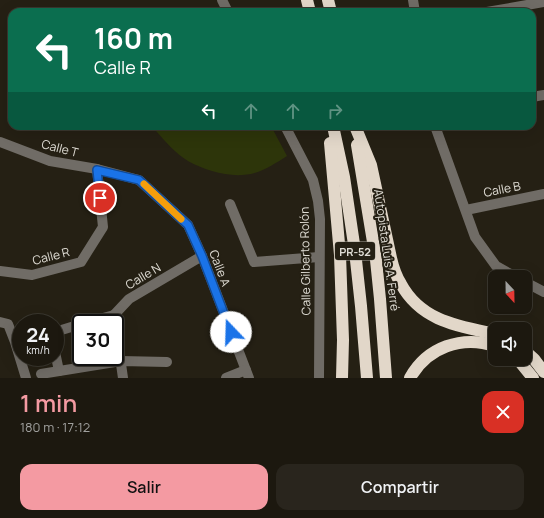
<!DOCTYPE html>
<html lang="es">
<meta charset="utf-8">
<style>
body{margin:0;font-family:Manrope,sans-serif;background:#29251d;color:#f1f3f6;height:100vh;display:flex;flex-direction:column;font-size:15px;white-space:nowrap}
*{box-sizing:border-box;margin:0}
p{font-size:13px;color:#a0a09e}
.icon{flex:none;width:22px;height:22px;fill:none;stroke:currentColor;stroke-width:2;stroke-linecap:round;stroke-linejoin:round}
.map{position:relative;height:378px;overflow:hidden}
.drawer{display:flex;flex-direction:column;background:#1c180f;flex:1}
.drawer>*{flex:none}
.hud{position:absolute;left:8px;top:8px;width:528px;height:122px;border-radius:12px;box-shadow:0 4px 16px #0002,0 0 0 1px #3a372f;background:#0b6e4f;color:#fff;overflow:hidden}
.needle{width:26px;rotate:158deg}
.controls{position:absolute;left:488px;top:270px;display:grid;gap:8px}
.controls a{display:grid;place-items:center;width:44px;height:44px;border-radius:8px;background:#1c180f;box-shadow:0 4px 16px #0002,0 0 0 1px #3a372f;font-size:20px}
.speed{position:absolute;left:12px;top:314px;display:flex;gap:8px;font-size:20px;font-weight:700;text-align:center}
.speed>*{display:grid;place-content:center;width:52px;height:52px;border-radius:50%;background:#1c180f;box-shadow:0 4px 16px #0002,0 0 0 1px #3a372f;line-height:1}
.speed small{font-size:10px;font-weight:400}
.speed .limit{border:2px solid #111;border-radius:6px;background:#fff;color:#111}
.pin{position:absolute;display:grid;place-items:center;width:34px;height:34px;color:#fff;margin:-17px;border:2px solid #fff;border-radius:50%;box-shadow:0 1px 4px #0007}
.me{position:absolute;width:44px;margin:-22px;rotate:339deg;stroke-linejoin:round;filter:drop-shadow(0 0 3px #0008)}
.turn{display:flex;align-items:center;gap:14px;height:84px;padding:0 20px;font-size:18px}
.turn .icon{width:52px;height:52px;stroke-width:2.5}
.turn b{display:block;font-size:28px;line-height:34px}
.lanes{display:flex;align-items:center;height:38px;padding:0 20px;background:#0003;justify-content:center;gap:20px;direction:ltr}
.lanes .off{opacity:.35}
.round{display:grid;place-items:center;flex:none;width:42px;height:42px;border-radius:12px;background:#29251d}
.summary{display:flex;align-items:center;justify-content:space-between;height:68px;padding:0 20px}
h1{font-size:24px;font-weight:600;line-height:30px;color:#f49aa2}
.action{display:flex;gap:8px;margin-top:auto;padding:8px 20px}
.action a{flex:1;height:46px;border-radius:12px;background:#f49aa2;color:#111;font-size:16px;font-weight:600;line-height:46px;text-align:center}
.action a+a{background:#29251d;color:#f1f3f6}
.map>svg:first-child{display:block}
.green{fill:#2d350a}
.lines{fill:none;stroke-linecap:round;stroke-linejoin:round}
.minor{stroke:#706c66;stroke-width:10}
.highway{stroke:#e2d7c9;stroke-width:12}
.route-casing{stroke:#114b97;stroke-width:10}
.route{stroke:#1a73e8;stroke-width:7}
.slow{stroke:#f59e0b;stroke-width:7}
.labels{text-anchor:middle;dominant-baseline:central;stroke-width:4;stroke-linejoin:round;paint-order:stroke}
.shield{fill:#252014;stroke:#a8a49b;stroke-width:1}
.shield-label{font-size:11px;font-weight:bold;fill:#e0ddd5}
.street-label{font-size:12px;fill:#e0ddd5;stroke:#252014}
</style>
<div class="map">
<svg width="544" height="378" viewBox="0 0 544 378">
<rect width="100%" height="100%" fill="#252014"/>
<path class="green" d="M 162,126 L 271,126 L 287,156 C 276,163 264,171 251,174 C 230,178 206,171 188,161 C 176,154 165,141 156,131 Z"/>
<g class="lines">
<g class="minor">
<path d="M 222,0 L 228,12"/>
<path d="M 413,0 L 415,12"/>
<path d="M 487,12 L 544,2"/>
<path d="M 532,97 L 544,95"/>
<path d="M 285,126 L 313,180 L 318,201 L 320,219 L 319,378"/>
<path d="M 435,126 L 475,237 L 496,266 L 516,277"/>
<path d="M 0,142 L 50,161 L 97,169 L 139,180 L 188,225 L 202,256 L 249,378"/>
<path d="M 230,204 L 254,262 L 319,257"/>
<path d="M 466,210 L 544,194"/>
<path d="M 0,271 L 32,275 L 81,262 L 103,227 L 97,169"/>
<path d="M 525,282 L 544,292"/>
<path d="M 0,322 L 8,324 L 15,342 L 26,378"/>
<path d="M 85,323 L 114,315"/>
<path d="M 55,332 L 81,324"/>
<path d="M 55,352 L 59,371"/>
<path d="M 41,374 L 121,361 L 167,362"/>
<path d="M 123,378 L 114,315 L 129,299 L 202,256"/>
<path d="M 226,378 L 246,370"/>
</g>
<g class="highway">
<path d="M 307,0 L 310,12"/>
<path d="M 328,0 L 331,12"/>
<path d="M 333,126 L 344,177 L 355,251 L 361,306 L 367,378"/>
<path d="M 355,126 L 371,165 L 391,258 C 393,267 396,276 401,284 C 421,321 458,326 495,334"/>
<path d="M 330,143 L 340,255 L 343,340 L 342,378"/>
<path d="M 357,145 L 376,260 L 380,299 L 386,378"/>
<path d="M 525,351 L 534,359 L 544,372"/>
<path d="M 516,359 L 520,362 L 533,378"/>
<path d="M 410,378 C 427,347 462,335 495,346"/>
</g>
</g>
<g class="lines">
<g class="route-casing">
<path id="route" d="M 100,198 L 97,170 L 139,180 L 188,225 L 202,256 L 231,332"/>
</g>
<use href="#route" class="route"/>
<path class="slow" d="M 144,184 L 181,219"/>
</g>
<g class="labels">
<rect class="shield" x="335" y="242" width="40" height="18" rx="3"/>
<g class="shield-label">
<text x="355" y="251">PR-52</text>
</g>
<g class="street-label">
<text transform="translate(60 148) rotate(14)">Calle T</text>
<text transform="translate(502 189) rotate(-11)">Calle B</text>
<text transform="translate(387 250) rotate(82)">Autopista Luis A. Ferré</text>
<text transform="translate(51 256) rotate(-14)">Calle R</text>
<text transform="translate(305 261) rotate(-91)">Calle Gilberto Rolón</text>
<text transform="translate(220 268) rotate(69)">Calle A</text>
<text transform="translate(143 276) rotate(-31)">Calle N</text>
</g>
</g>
</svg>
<div class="controls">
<a><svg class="needle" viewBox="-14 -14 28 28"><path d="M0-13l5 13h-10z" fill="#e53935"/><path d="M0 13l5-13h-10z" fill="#a0a09e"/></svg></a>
<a><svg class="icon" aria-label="sound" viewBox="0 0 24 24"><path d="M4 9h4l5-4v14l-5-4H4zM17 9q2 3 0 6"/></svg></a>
</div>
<div class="speed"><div>24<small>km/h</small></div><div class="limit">30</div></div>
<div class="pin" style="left:100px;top:198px;background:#d93025"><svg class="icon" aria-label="arrive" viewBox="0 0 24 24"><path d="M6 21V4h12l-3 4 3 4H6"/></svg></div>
<svg class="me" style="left:231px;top:332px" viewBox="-20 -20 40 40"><circle r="19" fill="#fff"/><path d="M0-13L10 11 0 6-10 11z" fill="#1a73e8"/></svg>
<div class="hud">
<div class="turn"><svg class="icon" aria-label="left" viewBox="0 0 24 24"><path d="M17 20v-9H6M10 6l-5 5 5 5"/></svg><div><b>160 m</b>Calle R</div></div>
<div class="lanes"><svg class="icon" aria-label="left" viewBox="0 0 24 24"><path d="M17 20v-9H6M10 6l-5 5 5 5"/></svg><svg class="icon off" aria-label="ahead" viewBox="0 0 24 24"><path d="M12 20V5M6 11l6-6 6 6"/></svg><svg class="icon off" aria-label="ahead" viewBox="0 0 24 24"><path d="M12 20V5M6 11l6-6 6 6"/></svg><svg class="icon off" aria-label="right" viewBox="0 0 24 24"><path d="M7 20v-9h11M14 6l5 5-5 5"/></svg></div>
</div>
</div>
<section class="drawer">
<div class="summary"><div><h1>1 min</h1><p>180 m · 17:12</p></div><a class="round" style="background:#d93025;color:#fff"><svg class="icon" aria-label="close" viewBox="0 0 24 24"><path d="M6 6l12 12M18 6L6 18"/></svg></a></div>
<div class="action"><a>Salir</a><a>Compartir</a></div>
</section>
